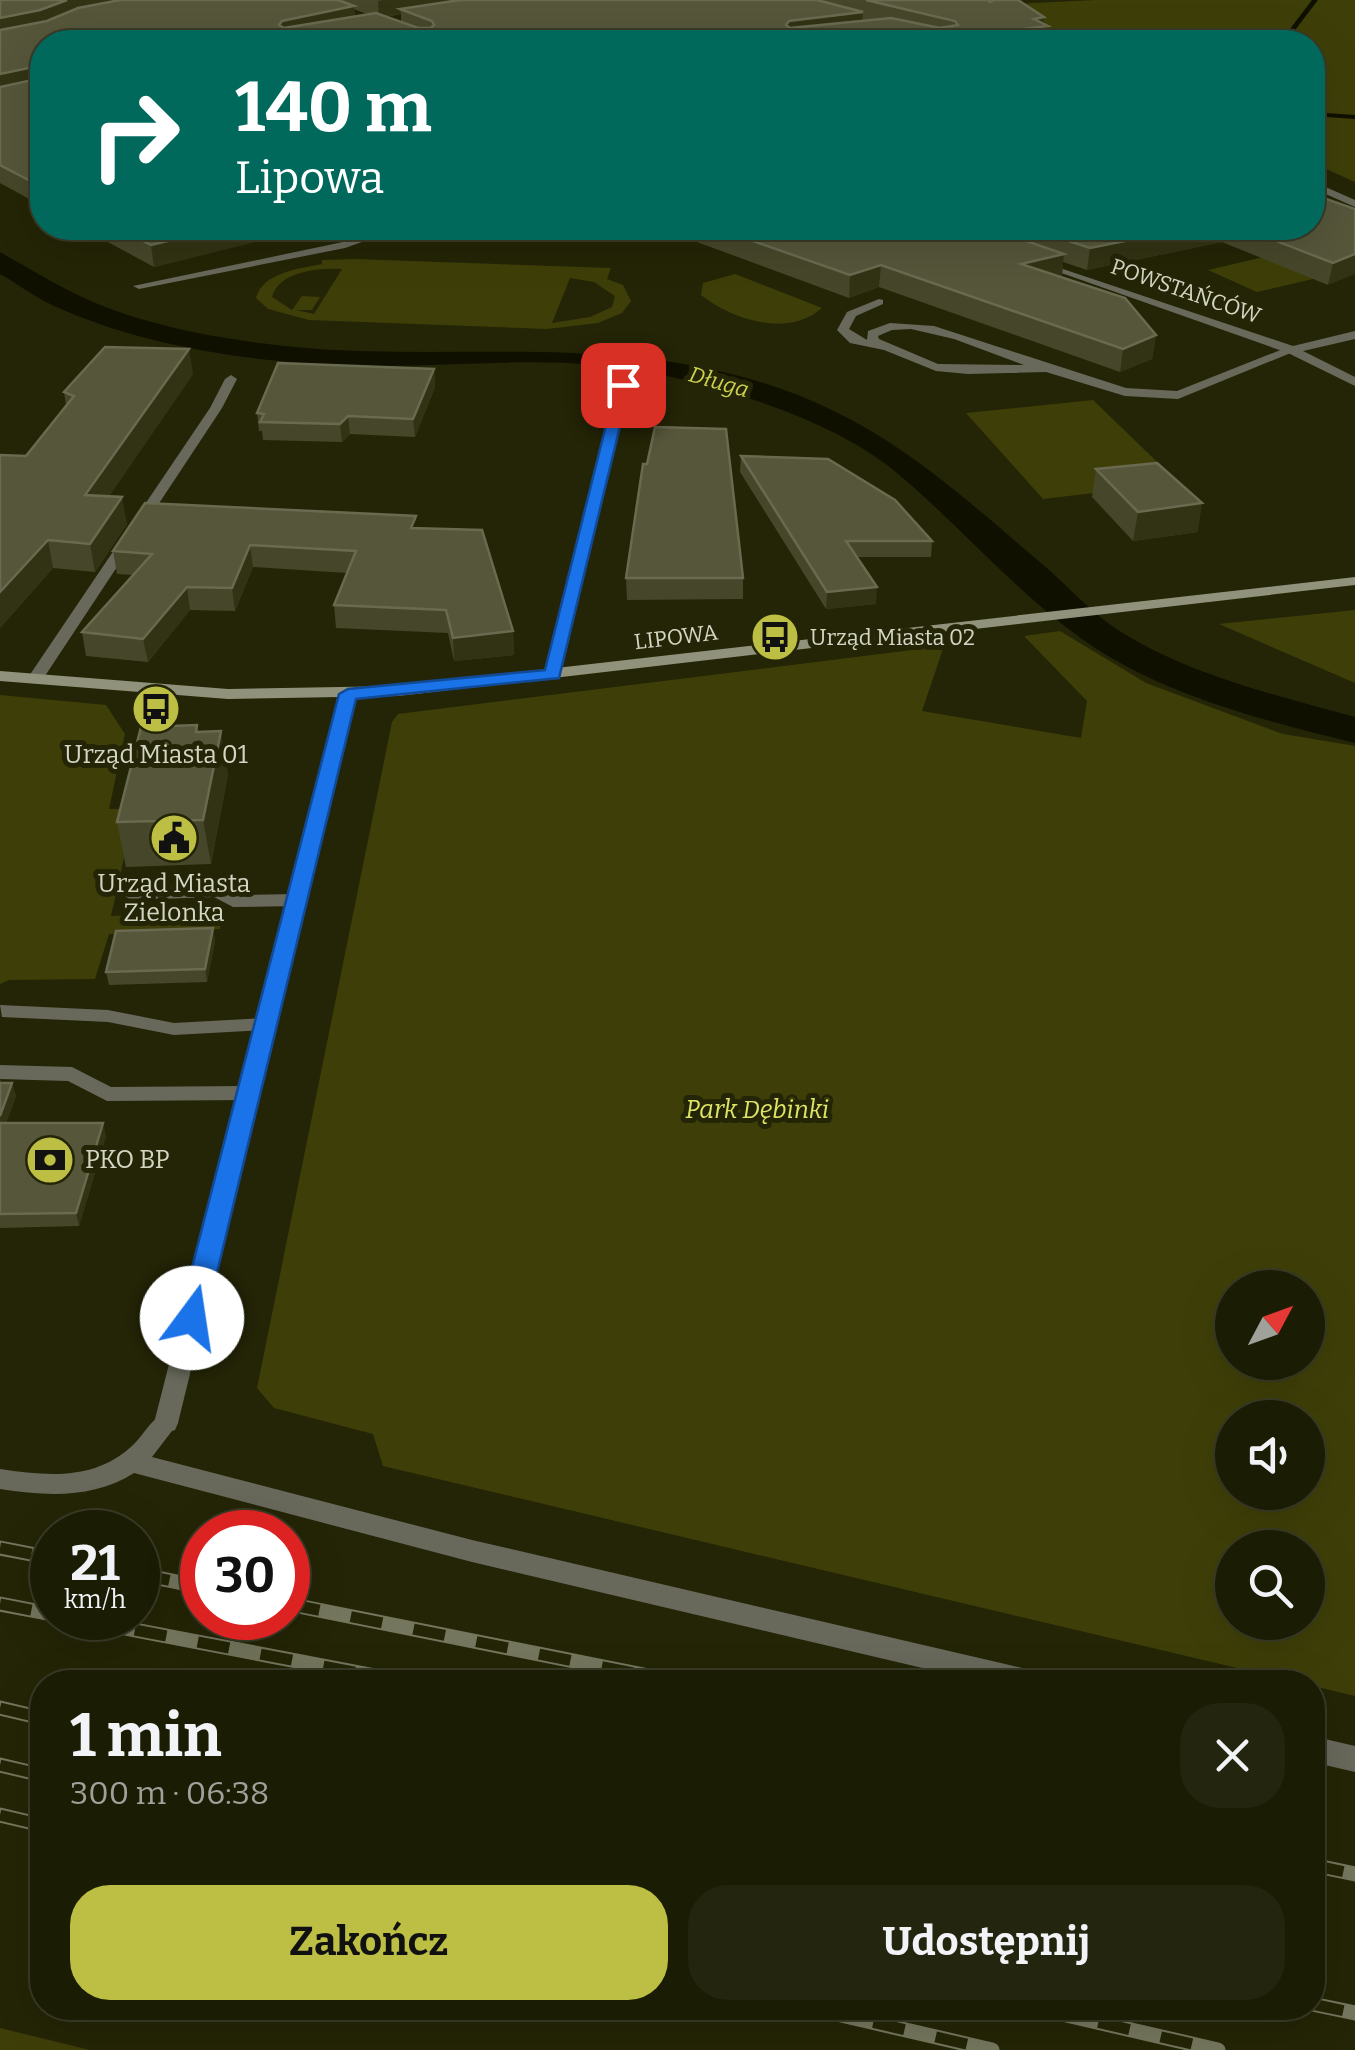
<!DOCTYPE html>
<html lang="pl">
<meta charset="utf-8">
<style>
body{margin:0;font-family:Bitter,serif;background:#24250e;color:#f1f3f6;height:100vh;display:flex;flex-direction:column;font-size:38px;white-space:nowrap}
*{box-sizing:border-box;margin:0}
p{font-size:32px;color:#a0a19a}
.icon{flex:none;width:55px;height:55px;fill:none;stroke:currentColor;stroke-width:2;stroke-linecap:round;stroke-linejoin:round}
.map{position:relative;flex:1;overflow:hidden}
.details{position:absolute;left:30px;top:1670px;width:1295px;height:350px;display:flex;flex-direction:column;background:#1b1c04;border-radius:40px;box-shadow:0 10px 40px #0002,0 0 0 2px #393a26}
.details>*{flex:none}
.banner{position:absolute;left:30px;top:30px;width:1295px;height:210px;border-radius:40px;box-shadow:0 10px 40px #0002,0 0 0 2px #393a26;background:#00695c;color:#fff;overflow:hidden}
.needle{width:65px;rotate:49deg}
.tools{position:absolute;left:1215px;top:1270px;display:grid;gap:20px}
.tools a{display:grid;place-items:center;width:110px;height:110px;border-radius:50%;background:#1b1c04;box-shadow:0 10px 40px #0002,0 0 0 2px #393a26;font-size:50px}
.speed{position:absolute;left:30px;top:1510px;display:flex;gap:20px;font-size:50px;font-weight:700;text-align:center}
.speed>*{display:grid;place-content:center;width:130px;height:130px;border-radius:50%;background:#1b1c04;box-shadow:0 10px 40px #0002,0 0 0 2px #393a26;line-height:1}
.speed small{font-size:25px;font-weight:400}
.speed .limit{border:15px solid #d22;background:#fff;color:#111}
.pin{position:absolute;display:grid;place-items:center;width:85px;height:85px;color:#fff;margin:-42px;border-radius:20px;box-shadow:0 5px 15px #0006}
.me{position:absolute;width:110px;margin:-55px;rotate:14deg;stroke-linejoin:round;filter:drop-shadow(0 0 8px #0008)}
.turn{display:flex;align-items:center;gap:35px;height:210px;padding:0 40px;font-size:45px}
.turn .icon{width:130px;height:130px;stroke-width:2.5}
.turn b{display:block;font-size:70px;line-height:85px}
.round{display:grid;place-items:center;flex:none;width:105px;height:105px;border-radius:40px;background:#24250e}
.overview{display:flex;align-items:center;justify-content:space-between;height:170px;padding:0 40px}
h1{font-size:60px;font-weight:700;line-height:75px}
.button{display:flex;gap:20px;margin-top:auto;padding:20px 40px}
.button a{flex:1;height:115px;border-radius:40px;background:#bcbf43;color:#111;font-size:40px;font-weight:700;line-height:115px;text-align:center}
.button a+a{background:#24250e;color:#f1f3f6}
.map>svg:first-child{display:block}
.green{fill:#3e3f08;fill-rule:evenodd}
.water{fill:#101000}
.lines{fill:none;stroke-linecap:round;stroke-linejoin:round}
.stream{fill:#101000;fill-rule:evenodd}
.lane{fill:#68695b;fill-rule:evenodd}
.street{fill:#68695b;fill-rule:evenodd}
.secondary{fill:#90927b;fill-rule:evenodd}
.rail-casing{stroke:#74765d;stroke-width:15}
.rail{stroke:#242506;stroke-width:11;stroke-dasharray:32;stroke-linecap:butt}
.wall{fill:#46472a;fill-rule:evenodd}
.shaded-wall{fill:#323314}
.building{fill:#55563a;stroke:#696a50;stroke-width:2.5}
.route{fill:#1a73e8;stroke:#114b97;stroke-width:2.5}
.labels{text-anchor:middle;dominant-baseline:central;stroke-width:10;stroke-linejoin:round;paint-order:stroke}
.far-street-label{font-size:22px;fill:#d4d6c4;stroke:#242506}
.far-water-label{font-size:22px;font-style:italic;fill:#ccd04f;stroke:#242506}
.far-poi-label{font-size:22px;fill:#d4d6c4;stroke:#242506;text-anchor:start}
.poi-label{font-size:25px;fill:#d4d6c4;stroke:#242506}
.park-label{font-size:25px;font-style:italic;fill:#e0e465;stroke:#242506}
</style>
<div class="map">
<svg width="1355" height="2050" viewBox="0 0 1355 2050">
<rect width="100%" height="100%" fill="#242506"/>
<g class="green">
<path d="M 1095,0 L 1355,0 L 1355,182 L 1313,163 L 1312,42 L 1049,42 L 1018,24 L 997,5 Z"/>
<path d="M 1276,254 L 1326,276 L 1257,292 L 1208,270 Z"/>
<path d="M 355,259 L 611,268 L 607,279 L 623,285 L 631,301 L 622,313 L 598,323 L 547,329 L 309,320 L 268,309 L 256,298 C 263,272 299,269 322,264 L 322,260 ZM 342,269 L 314,314 L 296,310 L 312,310 L 320,297 L 302,296 L 292,310 L 272,297 C 279,271 319,268 342,269 ZM 570,278 L 594,282 L 615,296 L 612,307 L 590,317 L 552,323 Z"/>
<path d="M 735,274 L 822,308 C 788,338 733,320 701,295 L 703,283 Z"/>
<path d="M 1093,400 L 1179,483 L 1043,499 L 966,413 Z"/>
<path d="M 1355,610 L 1355,683 L 1219,624 Z"/>
<path d="M 1060,631 L 1146,683 L 1283,734 L 1355,746 L 1355,1696 L 1313,1686 L 1312,1682 L 1296,1682 L 383,1466 L 373,1434 L 274,1408 L 257,1388 L 392,722 L 398,714 L 944,646 L 922,711 L 1081,738 L 1087,701 L 1024,636 ZM 1232,1288 L 1308,1288 L 1308,1362 L 1232,1362 ZM 1232,1418 L 1308,1418 L 1308,1492 L 1232,1492 ZM 1232,1548 L 1308,1548 L 1308,1622 L 1232,1622 Z"/>
<path d="M 0,695 L 106,705 L 125,734 L 109,809 L 135,809 L 111,916 L 222,911 L 220,929 L 109,934 L 95,979 L 9,980 L 0,984 Z"/>
<path d="M 0,2028 L 90,2050 L 0,2050 Z"/>
</g>
<path class="water" d="M 0,252 C 30,269 61,288 93,302 C 167,334 280,349 360,351 C 489,355 617,342 743,377 C 873,413 942,479 1041,563 C 1067,585 1092,614 1121,632 C 1192,676 1276,695 1355,717 L 1355,743 C 1262,720 1161,695 1082,639 C 1012,589 957,522 891,468 C 849,435 792,412 742,396 C 694,381 645,369 595,365 C 520,358 444,367 368,366 C 264,364 148,349 52,305 C 33,296 18,284 0,274 Z"/>
<g class="lines">
<g class="stream">
<path d="M 1312,0 L 1318,0 L 1286,42 L 1280,42 Z"/>
<path d="M 1312,112 L 1355,115 L 1355,119 L 1312,116 Z"/>
</g>
<g class="lane">
<path d="M 879,299 L 883,300 L 883,304 L 856,316 L 849,329 L 867,340 L 868,331 L 890,323 L 934,326 L 1126,388 L 1177,391 L 1288,347 L 1298,350 L 1178,399 L 1125,396 L 1046,372 L 968,374 L 936,371 L 884,350 L 850,343 L 837,330 L 847,312 ZM 911,329 L 954,339 L 1024,365 L 938,364 L 879,339 L 878,336 L 892,330 Z"/>
<path d="M 218,885 L 237,895 L 297,894 L 306,900 L 297,906 L 233,907 L 214,897 L 131,900 L 122,894 L 131,888 Z"/>
<path d="M 0,1005 L 108,1010 L 174,1023 L 265,1018 L 275,1024 L 265,1030 L 174,1035 L 108,1022 L 2,1017 Z"/>
<path d="M 0,1065 L 72,1067 L 111,1087 L 248,1086 L 258,1093 L 248,1100 L 107,1101 L 68,1081 L 0,1079 Z"/>
<path d="M 166,1413 L 175,1416 L 178,1423 L 152,1457 L 472,1540 L 1031,1670 L 1041,1673 L 1045,1682 L 982,1682 L 472,1562 L 134,1473 C 93,1499 47,1496 0,1489 L 0,1469 C 48,1476 95,1481 133,1445 C 144,1435 151,1418 166,1413 Z"/>
<path d="M 1312,1736 L 1355,1746 L 1355,1772 L 1312,1762 Z"/>
</g>
<g class="street">
<path d="M 1312,181 L 1355,200 L 1355,207 L 1312,188 Z"/>
<path d="M 387,228 L 401,228 L 345,248 L 139,289 L 133,286 L 343,242 Z"/>
<path d="M 1036,260 L 1293,346 L 1355,331 L 1355,339 L 1303,351 L 1355,377 L 1355,386 L 1288,353 L 1036,264 Z"/>
<path d="M 231,375 L 237,379 L 222,408 L 41,682 L 29,682 L 27,679 L 210,408 L 225,379 Z"/>
<path d="M 619,382 L 629,385 L 561,674 L 553,679 L 545,674 Z"/>
<path d="M 348,689 L 356,694 L 178,1423 L 175,1430 L 166,1433 L 157,1430 L 154,1423 L 340,694 Z"/>
</g>
<path class="secondary" d="M 1355,577 L 1355,585 L 398,696 L 228,699 L 0,681 L 0,671 L 228,689 L 398,686 Z"/>
<g class="rail-casing">
<g id="rail">
<path d="M 0,1548 L 52,1558"/>
<path d="M 138,1574 L 202,1587"/>
<path d="M 0,1604 L 52,1614"/>
<path d="M 288,1604 L 679,1682"/>
<path d="M 72,1618 L 407,1682"/>
<path d="M 0,1708 L 42,1718"/>
<path d="M 0,1765 L 42,1775"/>
<path d="M 0,1815 L 42,1825"/>
<path d="M 1312,1865 L 1355,1874"/>
<path d="M 1312,2004 L 1355,2013"/>
<path d="M 811,2008 L 992,2050"/>
<path d="M 1036,2008 L 1218,2050"/>
</g>
</g>
<use href="#rail" class="rail"/>
</g>
<g class="wall">
<path d="M 0,0 L 1018,0 L 1048,26 L 42,42 L 42,206 L 0,183 ZM 354,9 L 369,15 L 355,17 ZM 401,14 L 401,22 L 386,17 Z"/>
<path d="M 1355,209 L 1328,285 L 1222,242 L 1087,270 L 1063,262 L 1062,276 L 1059,277 L 1156,335 L 1152,359 L 1120,372 L 879,287 L 849,298 L 659,228 L 651,231 L 642,228 L 1312,228 Z"/>
<path d="M 82,228 L 289,228 L 290,233 L 154,267 Z"/>
<path d="M 520,228 L 591,228 L 550,240 Z"/>
<path d="M 434,369 L 435,387 L 415,437 L 350,434 L 342,442 L 263,440 L 262,431 L 259,431 L 257,413 Z"/>
<path d="M 193,374 L 109,496 L 127,524 L 95,572 L 53,568 L 0,628 L 0,455 L 26,456 L 66,405 L 64,392 Z"/>
<path d="M 741,456 L 932,541 L 931,557 L 857,557 L 876,604 L 826,609 L 740,472 Z"/>
<path d="M 647,464 L 743,578 L 743,599 L 627,600 L 626,578 Z"/>
<path d="M 1096,469 L 1198,532 L 1133,541 L 1092,497 Z"/>
<path d="M 417,528 L 513,631 L 514,655 L 454,661 L 448,633 L 336,628 L 334,605 L 347,573 L 253,567 L 235,611 L 190,610 L 148,662 L 86,656 L 82,632 L 133,575 L 117,574 L 113,551 Z"/>
<path d="M 197,725 L 198,732 L 228,774 L 211,864 L 126,867 L 117,822 Z"/>
<path d="M 213,928 L 215,941 L 207,982 L 109,985 L 106,972 Z"/>
<path d="M 0,1078 L 1,1083 L 12,1083 L 16,1096 L 6,1123 L 106,1136 L 79,1226 L 0,1228 Z"/>
</g>
<g class="shaded-wall">
<path d="M 67,0 L 151,0 L 0,36 L 0,18 Z"/>
<path d="M 383,0 L 507,0 L 400,9 L 401,14 L 379,18 L 378,1 Z"/>
<path d="M 354,6 L 356,23 L 284,38 L 279,25 L 282,21 Z"/>
<path d="M 863,12 L 862,29 L 789,38 L 786,25 L 789,21 Z"/>
<path d="M 1044,17 L 1044,27 L 1048,26 L 1047,42 L 1011,42 L 1013,30 L 1034,19 Z"/>
<path d="M 38,66 L 41,84 L 0,93 L 0,74 Z"/>
<path d="M 223,228 L 289,228 L 290,233 L 154,267 L 151,245 Z"/>
<path d="M 550,228 L 591,228 L 550,240 Z"/>
<path d="M 1010,228 L 1114,228 L 1038,231 L 1037,239 L 1008,243 Z"/>
<path d="M 1190,228 L 1224,228 L 1222,242 L 1087,270 L 1090,248 Z"/>
<path d="M 1064,254 L 1062,276 L 1018,286 L 1021,264 Z"/>
<path d="M 1355,254 L 1355,274 L 1328,285 L 1333,263 Z"/>
<path d="M 881,265 L 879,287 L 849,298 L 850,275 Z"/>
<path d="M 1156,335 L 1152,359 L 1120,372 L 1123,349 Z"/>
<path d="M 189,349 L 193,374 L 91,522 L 85,495 Z"/>
<path d="M 434,369 L 435,387 L 415,437 L 413,419 Z"/>
<path d="M 348,416 L 350,434 L 342,442 L 340,424 Z"/>
<path d="M 122,497 L 127,524 L 95,572 L 90,544 Z"/>
<path d="M 1202,503 L 1198,532 L 1133,541 L 1138,512 Z"/>
<path d="M 48,540 L 53,568 L 0,628 L 0,592 Z"/>
<path d="M 250,545 L 253,567 L 235,611 L 232,588 Z"/>
<path d="M 187,587 L 190,610 L 148,662 L 143,639 Z"/>
<path d="M 877,587 L 876,604 L 826,609 L 827,592 Z"/>
<path d="M 513,631 L 514,655 L 454,661 L 453,638 Z"/>
<path d="M 221,731 L 228,774 L 211,864 L 203,820 Z"/>
<path d="M 213,928 L 215,941 L 207,982 L 205,969 Z"/>
<path d="M 12,1083 L 16,1096 L 1,1136 L 0,1116 Z"/>
<path d="M 103,1123 L 106,1136 L 79,1226 L 76,1213 Z"/>
</g>
<g class="building">
<path d="M 0,0 L 67,0 L 40,10 L 0,18 Z"/>
<path d="M 120,0 L 338,0 L 354,6 L 282,21 L 279,25 L 284,28 L 376,13 L 418,28 L 431,28 L 434,25 L 432,21 L 400,9 L 460,0 L 817,0 L 863,12 L 789,21 L 786,25 L 790,28 L 891,18 L 940,28 L 958,25 L 955,21 L 866,0 L 988,0 L 990,2 L 994,0 L 1018,0 L 1044,17 L 1034,19 L 1048,26 L 1013,30 L 1034,42 L 42,42 L 42,187 L 0,165 L 0,87 L 42,78 L 42,69 L 38,66 L 0,74 L 0,30 L 47,21 L 78,8 Z"/>
<path d="M 1312,194 L 1355,209 L 1355,254 L 1333,263 L 1243,228 L 1312,228 Z"/>
<path d="M 118,228 L 223,228 L 151,245 Z"/>
<path d="M 716,228 L 989,228 L 1064,254 L 1021,264 L 1125,298 L 1156,335 L 1123,349 L 881,265 L 850,275 Z"/>
<path d="M 1056,228 L 1190,228 L 1090,248 L 1038,231 Z"/>
<path d="M 105,347 L 189,349 L 85,495 L 122,497 L 90,544 L 48,540 L 0,592 L 0,455 L 26,456 L 74,396 L 64,392 Z"/>
<path d="M 278,363 L 434,369 L 413,419 L 348,416 L 340,424 L 260,422 L 264,414 L 257,413 Z"/>
<path d="M 655,427 L 726,429 L 743,578 L 626,578 L 643,464 L 647,464 Z"/>
<path d="M 741,456 L 828,459 L 895,500 L 932,541 L 846,541 L 877,587 L 827,592 Z"/>
<path d="M 1157,463 L 1202,503 L 1138,512 L 1096,469 Z"/>
<path d="M 145,503 L 416,516 L 411,528 L 482,530 L 513,631 L 453,638 L 446,610 L 334,605 L 356,551 L 250,545 L 232,588 L 187,587 L 143,639 L 82,632 L 152,554 L 113,551 Z"/>
<path d="M 197,725 L 196,732 L 221,731 L 203,820 L 117,822 L 141,727 Z"/>
<path d="M 213,928 L 205,969 L 106,972 L 116,931 Z"/>
<path d="M 0,1083 L 12,1083 L 0,1116 Z"/>
<path d="M 0,1123 L 103,1123 L 76,1213 L 0,1214 Z"/>
</g>
<path class="route" d="M 623,381 L 630,385 L 559,678 L 356,699 L 206,1318 L 202,1325 L 183,1325 L 179,1318 L 339,694 L 348,689 L 545,670 L 616,385 Z"/>
<defs>
<g id="bus-disc" transform="scale(2.5)"><circle r="9.5" fill="#bcbf43" stroke="#242506"/><path d="M-5-6H5V4H4V6H2V4H-2V6H-4V4H-5ZM-3.5-4V0h7V-4ZM-3.5 1.2v1.5H-2V1.2ZM2 1.2v1.5H3.5V1.2Z" fill="#111"/></g>
<g id="civic-disc" transform="scale(2.5)"><circle r="9.5" fill="#bcbf43" stroke="#242506"/><path d="M-.6-6.5H3V-4.5H.6V-3L4-1V1h2V6H-6V1h2V-1L-.6-3ZM-1.2 2.5V6h2.4V2.5Z" fill="#111"/></g>
<g id="bank-disc" transform="scale(2.5)"><circle r="9.5" fill="#bcbf43" stroke="#242506"/><path d="M-6-4H6V4H-6ZM0-2.3a2.3 2.3 0 1 0 0 4.6a2.3 2.3 0 1 0 0-4.6Z" fill="#111"/></g>
</defs>
<g fill-rule="evenodd">
<use href="#bus-disc" x="775" y="637"/>
<use href="#bus-disc" x="156" y="709"/>
<use href="#civic-disc" x="174" y="838"/>
<use href="#bank-disc" x="50" y="1160"/>
</g>
<g class="labels">
<g class="far-street-label">
<text transform="translate(1186 291) rotate(19)">POWSTAŃCÓW</text>
<text transform="translate(676 637) rotate(-7)">LIPOWA</text>
</g>
<g class="far-water-label">
<text transform="translate(719 382) rotate(16)">Długa</text>
</g>
<g class="far-poi-label">
<text x="810" y="637">Urząd Miasta 02</text>
</g>
<g class="poi-label">
<text x="156" y="755">Urząd Miasta 01</text>
<text x="174" y="884">Urząd Miasta<tspan x="174" dy="29">Zielonka</tspan></text>
<text x="85" y="1160" text-anchor="start">PKO BP</text>
</g>
<g class="park-label">
<text x="757" y="1110">Park Dębinki</text>
</g>
</g>
</svg>
<div class="tools">
<a><svg class="needle" viewBox="-14 -14 28 28"><path d="M0-13l5 13h-10z" fill="#e53935"/><path d="M0 13l5-13h-10z" fill="#a0a19a"/></svg></a>
<a><svg class="icon" aria-label="sound" viewBox="0 0 24 24"><path d="M4 9h4l5-4v14l-5-4H4zM17 9q2 3 0 6"/></svg></a>
<a><svg class="icon" aria-label="search" viewBox="0 0 24 24"><circle cx="10" cy="10" r="6"/><path d="M15 15l6 6"/></svg></a>
</div>
<div class="speed"><div>21<small>km/h</small></div><div class="limit">30</div></div>
<div class="pin" style="left:623px;top:385px;background:#d93025"><svg class="icon" aria-label="arrive" viewBox="0 0 24 24"><path d="M6 21V4h12l-3 4 3 4H6"/></svg></div>
<svg class="me" style="left:192px;top:1318px" viewBox="-20 -20 40 40"><circle r="19" fill="#fff"/><path d="M0-13L10 11 0 6-10 11z" fill="#1a73e8"/></svg>
<div class="banner">
<div class="turn"><svg class="icon" aria-label="right" viewBox="0 0 24 24"><path d="M7 20v-9h11M14 6l5 5-5 5"/></svg><div><b>140 m</b>Lipowa</div></div>
</div>
<section class="details">
<div class="overview"><div><h1>1 min</h1><p>300 m · 06:38</p></div><a class="round"><svg class="icon" aria-label="close" viewBox="0 0 24 24"><path d="M6 6l12 12M18 6L6 18"/></svg></a></div>
<div class="button"><a>Zakończ</a><a>Udostępnij</a></div>
</section>
</div>
